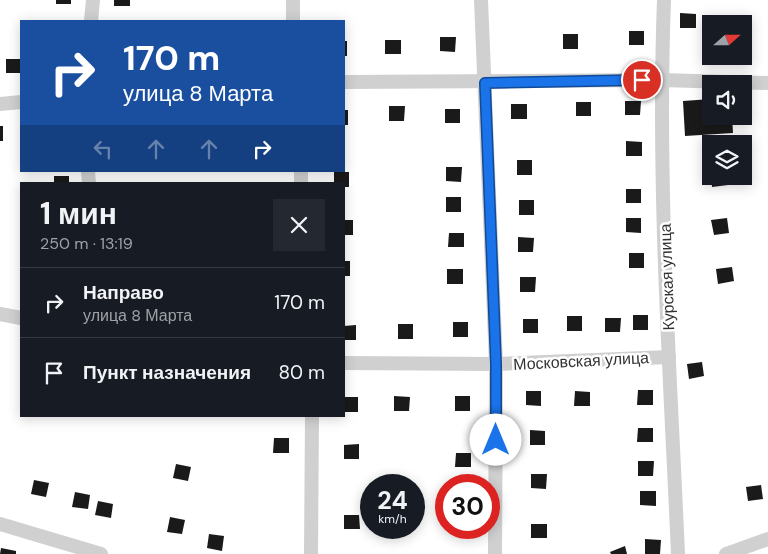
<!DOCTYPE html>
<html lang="ru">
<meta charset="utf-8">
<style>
body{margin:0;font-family:"DM Sans",sans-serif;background:#242831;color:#f1f3f6;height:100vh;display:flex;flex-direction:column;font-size:19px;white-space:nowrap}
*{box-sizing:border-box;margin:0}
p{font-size:16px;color:#9ea1a6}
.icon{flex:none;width:28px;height:28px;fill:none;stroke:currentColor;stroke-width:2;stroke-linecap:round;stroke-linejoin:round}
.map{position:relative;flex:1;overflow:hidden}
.side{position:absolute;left:20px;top:182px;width:325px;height:235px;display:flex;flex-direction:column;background:#171b24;border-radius:0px;box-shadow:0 2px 12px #0003}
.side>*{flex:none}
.guide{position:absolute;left:20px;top:20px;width:325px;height:152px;border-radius:0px;box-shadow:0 2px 12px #0003;background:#1a4fa0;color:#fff;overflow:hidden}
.needle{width:32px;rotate:69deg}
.tools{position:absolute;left:702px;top:15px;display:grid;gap:10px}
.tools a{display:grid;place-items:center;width:50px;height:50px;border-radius:0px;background:#171b24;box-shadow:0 2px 12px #0003;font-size:25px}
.speed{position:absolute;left:360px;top:474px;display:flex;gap:10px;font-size:25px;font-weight:700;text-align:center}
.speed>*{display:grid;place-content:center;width:65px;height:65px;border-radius:50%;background:#171b24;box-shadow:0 2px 12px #0003;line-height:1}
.speed small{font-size:12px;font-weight:400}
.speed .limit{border:8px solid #d22;background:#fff;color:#111}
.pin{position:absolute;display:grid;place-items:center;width:42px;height:42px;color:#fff;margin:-21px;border:2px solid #fff;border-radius:50%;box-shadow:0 1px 5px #0007}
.me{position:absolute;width:55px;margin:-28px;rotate:0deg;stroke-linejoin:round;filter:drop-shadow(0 0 4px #0008)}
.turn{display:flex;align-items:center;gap:18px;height:105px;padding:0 20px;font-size:22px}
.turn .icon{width:65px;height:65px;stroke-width:2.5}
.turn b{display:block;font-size:35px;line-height:42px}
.lanes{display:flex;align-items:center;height:48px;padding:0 20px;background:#0003;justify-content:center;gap:25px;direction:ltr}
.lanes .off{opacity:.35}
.round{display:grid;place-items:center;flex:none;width:52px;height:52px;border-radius:0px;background:#242831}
.headline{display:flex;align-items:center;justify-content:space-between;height:85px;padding:0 20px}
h1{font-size:30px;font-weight:800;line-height:38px}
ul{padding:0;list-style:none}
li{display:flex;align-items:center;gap:15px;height:70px;padding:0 20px;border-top:1px solid #363941}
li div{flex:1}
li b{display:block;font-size:19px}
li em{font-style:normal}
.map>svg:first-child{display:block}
.building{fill:#1a1a1a}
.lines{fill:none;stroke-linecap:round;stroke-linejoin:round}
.street{stroke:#d0d0d0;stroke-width:14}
.route-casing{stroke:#114b97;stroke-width:12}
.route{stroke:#1a73e8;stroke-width:9}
.labels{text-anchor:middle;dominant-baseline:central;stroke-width:5;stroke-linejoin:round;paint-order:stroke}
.street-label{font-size:16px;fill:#333;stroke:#fff}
</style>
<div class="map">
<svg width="768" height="554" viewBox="0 0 768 554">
<rect width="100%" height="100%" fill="#fff"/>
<g class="building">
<rect x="56" y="0" width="15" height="4"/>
<rect x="114" y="0" width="16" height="6"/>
<path d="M 680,13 L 696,14 L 696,28 L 680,28 Z"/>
<rect x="629" y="31" width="15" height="14"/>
<rect x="708" y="32" width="3" height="15"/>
<rect x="563" y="34" width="15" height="15"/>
<path d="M 440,37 L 456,37 L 455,52 L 440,51 Z"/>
<rect x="385" y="40" width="16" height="14"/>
<rect x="344" y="41" width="3" height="15"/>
<rect x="6" y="59" width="15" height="14"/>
<path d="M 711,99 L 711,116 L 732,116 L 733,133 L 685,136 L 683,101 Z"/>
<path d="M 625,101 L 641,101 L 640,115 L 625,115 Z"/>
<rect x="576" y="102" width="15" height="14"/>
<rect x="511" y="104" width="16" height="15"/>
<path d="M 389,106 L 405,106 L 404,121 L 389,121 Z"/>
<rect x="445" y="109" width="15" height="14"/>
<rect x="344" y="110" width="4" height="15"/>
<rect x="0" y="126" width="3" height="15"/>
<path d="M 626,141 L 642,142 L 642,156 L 626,156 Z"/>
<rect x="517" y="160" width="15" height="15"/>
<path d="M 446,167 L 462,167 L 461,182 L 446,181 Z"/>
<path d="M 334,172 L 349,172 L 349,187 L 344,187 L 344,184 L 334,184 Z"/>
<rect x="54" y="176" width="15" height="8"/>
<path d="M 711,176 L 726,176 L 728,185 L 712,187 Z"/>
<rect x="626" y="189" width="15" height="14"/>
<rect x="446" y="197" width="15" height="15"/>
<rect x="519" y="200" width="15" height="15"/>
<path d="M 626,218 L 641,218 L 641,233 L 626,232 Z"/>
<path d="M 727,218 L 729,233 L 714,235 L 711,220 Z"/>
<rect x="344" y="220" width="9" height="15"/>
<path d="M 449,233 L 464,233 L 464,247 L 448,247 Z"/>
<path d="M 518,237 L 534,238 L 533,252 L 518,252 Z"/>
<rect x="629" y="253" width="15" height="15"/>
<rect x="344" y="261" width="6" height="15"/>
<path d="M 732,267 L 734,281 L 718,284 L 716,269 Z"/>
<rect x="447" y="269" width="16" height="15"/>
<path d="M 520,277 L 536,277 L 535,292 L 520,292 Z"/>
<rect x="633" y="315" width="15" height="15"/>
<rect x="567" y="316" width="15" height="15"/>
<path d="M 605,318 L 621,318 L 620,332 L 605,332 Z"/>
<rect x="523" y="319" width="15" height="14"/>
<rect x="453" y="322" width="15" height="15"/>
<rect x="398" y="324" width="15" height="15"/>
<path d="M 356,325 L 356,340 L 344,340 L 344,326 Z"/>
<path d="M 702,362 L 704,376 L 689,379 L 687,364 Z"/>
<path d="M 638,390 L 653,390 L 653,405 L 637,405 Z"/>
<path d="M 526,391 L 541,391 L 541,406 L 526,405 Z"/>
<path d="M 575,391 L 590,392 L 590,406 L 574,406 Z"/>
<path d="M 394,396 L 410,397 L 409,411 L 394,411 Z"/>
<rect x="455" y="396" width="15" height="15"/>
<rect x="344" y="397" width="14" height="15"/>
<path d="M 638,428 L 653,428 L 653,442 L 637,442 Z"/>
<path d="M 530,430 L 545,431 L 545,445 L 530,445 Z"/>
<path d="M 274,438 L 289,438 L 289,453 L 273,453 Z"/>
<path d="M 359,444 L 359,459 L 344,459 L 344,445 Z"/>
<path d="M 456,453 L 471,453 L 471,467 L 455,467 Z"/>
<path d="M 638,461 L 654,461 L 653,476 L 638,476 Z"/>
<path d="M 176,464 L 191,467 L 188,481 L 173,478 Z"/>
<path d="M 531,474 L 547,474 L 546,489 L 531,488 Z"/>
<path d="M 34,480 L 49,483 L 46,497 L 31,494 Z"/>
<path d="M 761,485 L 763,499 L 748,501 L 746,487 Z"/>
<path d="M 640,491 L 656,491 L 656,506 L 640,505 Z"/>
<path d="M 75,492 L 90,495 L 88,509 L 72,507 Z"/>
<path d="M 98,501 L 113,504 L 111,518 L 95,515 Z"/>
<path d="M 344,515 L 359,515 L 360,529 L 344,529 Z"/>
<path d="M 170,517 L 185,520 L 182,534 L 167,532 Z"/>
<rect x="531" y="524" width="16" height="14"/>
<path d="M 209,534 L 224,536 L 222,551 L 207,548 Z"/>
<path d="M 645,539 L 661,540 L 660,554 L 645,554 Z"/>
<path d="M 625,546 L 627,554 L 611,554 L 610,552 Z"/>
<path d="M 1,548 L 16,551 L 16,554 L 0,554 Z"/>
</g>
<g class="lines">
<g class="street">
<path d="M 293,0 L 293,21"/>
<path d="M 481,0 L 496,364 L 495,554"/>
<path d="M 664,0 C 657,184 670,370 678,554"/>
<path d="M 91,21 L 93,0"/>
<path d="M 344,82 L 661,80 L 768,83"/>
<path d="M 0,104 L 21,102"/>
<path d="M 88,171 L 89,184"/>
<path d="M 301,171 L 301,184"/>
<path d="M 0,314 L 21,318"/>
<path d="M 344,363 L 496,364 L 669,357"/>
<path d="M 0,524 L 101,554"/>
<path d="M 311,554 L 312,416"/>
<path d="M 726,554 L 768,539"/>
</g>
</g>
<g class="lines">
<g class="route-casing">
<path id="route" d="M 496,440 L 496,364 L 485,83 L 642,80"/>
</g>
<use href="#route" class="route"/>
</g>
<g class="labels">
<g class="street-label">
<text transform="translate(667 277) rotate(-92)">Курская улица</text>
<text transform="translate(581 361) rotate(-3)">Московская улица</text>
</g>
</g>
</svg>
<div class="tools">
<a><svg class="needle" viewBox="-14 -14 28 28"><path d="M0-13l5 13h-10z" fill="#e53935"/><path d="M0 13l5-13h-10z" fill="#9ea1a6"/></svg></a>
<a><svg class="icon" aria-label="sound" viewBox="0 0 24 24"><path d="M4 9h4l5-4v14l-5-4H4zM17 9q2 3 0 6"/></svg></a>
<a><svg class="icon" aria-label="layers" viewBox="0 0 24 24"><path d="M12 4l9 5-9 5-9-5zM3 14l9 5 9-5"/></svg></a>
</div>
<div class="speed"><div>24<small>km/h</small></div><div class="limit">30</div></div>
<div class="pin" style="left:642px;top:80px;background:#d93025"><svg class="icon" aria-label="arrive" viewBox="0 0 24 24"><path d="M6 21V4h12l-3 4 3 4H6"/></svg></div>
<svg class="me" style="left:496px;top:440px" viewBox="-20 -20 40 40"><circle r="19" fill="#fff"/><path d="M0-13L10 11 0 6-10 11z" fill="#1a73e8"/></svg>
<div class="guide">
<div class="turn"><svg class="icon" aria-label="right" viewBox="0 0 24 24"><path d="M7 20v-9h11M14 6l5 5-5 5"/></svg><div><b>170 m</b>улица 8 Марта</div></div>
<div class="lanes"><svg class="icon off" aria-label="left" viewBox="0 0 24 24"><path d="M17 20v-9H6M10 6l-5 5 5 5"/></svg><svg class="icon off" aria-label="ahead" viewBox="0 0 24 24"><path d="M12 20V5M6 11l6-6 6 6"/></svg><svg class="icon off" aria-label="ahead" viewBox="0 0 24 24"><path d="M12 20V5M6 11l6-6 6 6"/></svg><svg class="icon" aria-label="right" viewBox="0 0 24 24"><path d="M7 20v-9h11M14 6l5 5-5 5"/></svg></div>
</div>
<section class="side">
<div class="headline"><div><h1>1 мин</h1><p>250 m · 13:19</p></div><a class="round"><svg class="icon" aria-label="close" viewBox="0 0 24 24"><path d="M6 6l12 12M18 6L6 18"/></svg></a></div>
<ul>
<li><svg class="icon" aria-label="right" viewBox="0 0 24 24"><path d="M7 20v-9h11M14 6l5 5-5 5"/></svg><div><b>Направо</b><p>улица 8 Марта</p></div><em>170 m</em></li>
<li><svg class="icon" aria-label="arrive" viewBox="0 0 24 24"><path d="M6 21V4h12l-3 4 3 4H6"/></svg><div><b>Пункт назначения</b></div><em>80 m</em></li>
</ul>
</section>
</div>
